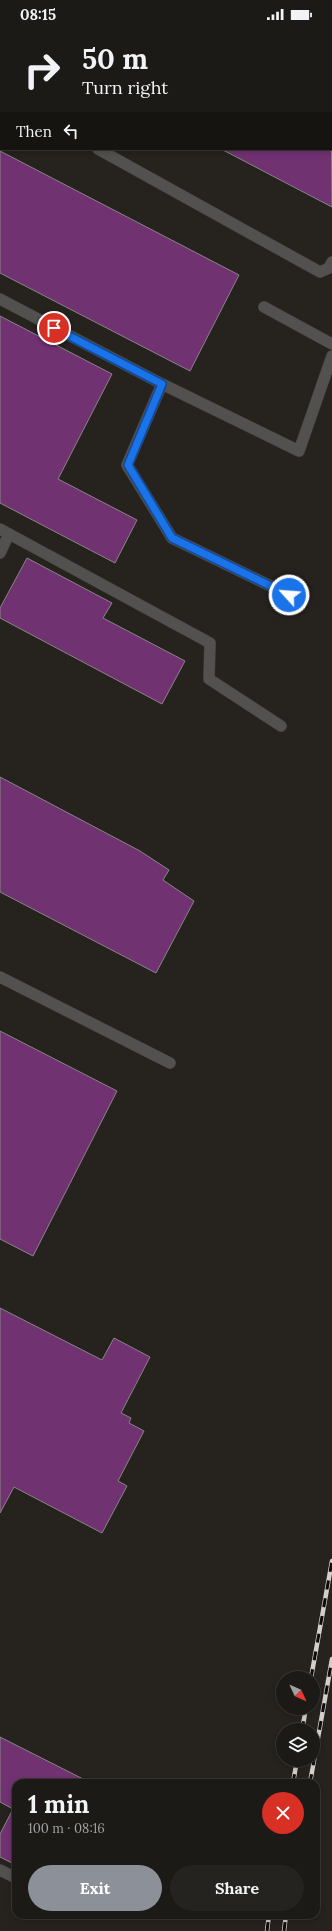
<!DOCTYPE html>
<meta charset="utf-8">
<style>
body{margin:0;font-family:Lora,serif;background:#25231f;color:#f1f3f6;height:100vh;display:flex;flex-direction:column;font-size:15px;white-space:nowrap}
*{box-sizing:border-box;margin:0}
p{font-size:13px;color:#a0a1a1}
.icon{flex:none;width:22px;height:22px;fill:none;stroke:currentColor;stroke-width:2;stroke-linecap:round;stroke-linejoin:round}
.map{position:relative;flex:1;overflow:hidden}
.drawer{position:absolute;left:12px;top:1751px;width:308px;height:140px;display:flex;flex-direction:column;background:#1c1a16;border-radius:12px;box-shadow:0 2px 6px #0003,0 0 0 1px #3a3835}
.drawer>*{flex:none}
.banner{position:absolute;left:0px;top:0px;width:332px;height:122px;box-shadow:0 2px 6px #0003,0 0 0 1px #3a3835;background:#1c1a16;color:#f1f3f6;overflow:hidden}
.needle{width:26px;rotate:134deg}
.tools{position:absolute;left:276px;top:1643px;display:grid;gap:8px}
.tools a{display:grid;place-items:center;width:44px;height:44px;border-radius:50%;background:#1c1a16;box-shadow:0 2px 6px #0003,0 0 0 1px #3a3835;font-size:20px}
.pin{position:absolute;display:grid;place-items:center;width:34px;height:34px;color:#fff;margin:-17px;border:2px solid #fff;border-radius:50%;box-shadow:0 1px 4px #0007}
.me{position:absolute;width:44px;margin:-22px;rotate:296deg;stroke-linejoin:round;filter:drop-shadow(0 0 3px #0008)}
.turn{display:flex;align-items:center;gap:14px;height:84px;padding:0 16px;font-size:18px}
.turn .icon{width:52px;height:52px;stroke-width:2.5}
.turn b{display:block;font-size:28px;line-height:34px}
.then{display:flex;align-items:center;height:38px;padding:0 16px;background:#0003;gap:8px;font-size:15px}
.round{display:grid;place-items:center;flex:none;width:42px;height:42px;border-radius:21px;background:#25231f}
.head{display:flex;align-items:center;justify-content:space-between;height:68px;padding:0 16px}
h1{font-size:24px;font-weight:700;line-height:30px}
.primary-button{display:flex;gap:8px;margin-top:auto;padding:8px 16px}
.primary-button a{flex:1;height:46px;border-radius:24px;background:#8c9099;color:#fff;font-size:16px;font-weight:700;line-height:46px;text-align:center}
.primary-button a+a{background:#25231f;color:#f1f3f6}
.status{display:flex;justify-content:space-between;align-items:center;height:28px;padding:0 20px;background:#1c1a16;direction:ltr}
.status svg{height:11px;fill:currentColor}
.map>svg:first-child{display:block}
.building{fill:#703271;stroke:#898488}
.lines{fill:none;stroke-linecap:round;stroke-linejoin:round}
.service-casing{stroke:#413e3a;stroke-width:12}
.service{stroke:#535050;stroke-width:11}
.rail-casing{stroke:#d2cfcc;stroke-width:4.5}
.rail{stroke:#0d0c0a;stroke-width:3;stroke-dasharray:9;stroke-linecap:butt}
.route-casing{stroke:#114b97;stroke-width:10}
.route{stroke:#1a73e8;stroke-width:7}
</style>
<div class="status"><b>08:15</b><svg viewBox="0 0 49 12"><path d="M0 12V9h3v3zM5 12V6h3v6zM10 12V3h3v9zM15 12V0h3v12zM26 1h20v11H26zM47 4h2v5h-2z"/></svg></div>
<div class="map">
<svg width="332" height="1903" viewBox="0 0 332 1903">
<rect width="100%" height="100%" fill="#26221e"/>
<g class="building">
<path d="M 0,0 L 217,0 L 219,1 L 1,1 L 1,7 Z"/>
<path d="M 331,61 L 332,179 L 221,121 L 331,121 Z"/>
<path d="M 0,123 L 239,247 L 190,343 L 0,245 Z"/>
<path d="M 0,288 L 112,346 L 58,451 L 137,492 L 115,535 L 0,475 Z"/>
<path d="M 27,530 L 112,575 L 103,590 L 185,633 L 162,676 L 0,590 L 0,580 Z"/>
<path d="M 0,749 L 140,823 L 169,842 L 163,852 L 194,873 L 156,945 L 0,864 Z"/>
<path d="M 0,1003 L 117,1063 L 33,1228 L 0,1211 Z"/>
<path d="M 0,1280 L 102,1332 L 114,1310 L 150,1329 L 121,1385 L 131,1390 L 129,1395 L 144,1403 L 118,1453 L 127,1458 L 102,1505 L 14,1459 L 0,1485 Z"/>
<path d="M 0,1709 L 91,1755 L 16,1755 L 16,1837 L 0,1829 L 0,1806 L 13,1781 L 0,1774 Z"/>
</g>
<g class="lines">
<g class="service-casing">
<g id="service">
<path d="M 308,0 L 310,1"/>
<path d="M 331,12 L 332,12"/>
<path d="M 0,67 L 1,67"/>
<path d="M 98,121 L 320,244 L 329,240 L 332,234"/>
<path d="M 0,271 L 162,356 L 299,423 L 332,328"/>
<path d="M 264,279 L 332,316"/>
<path d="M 162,356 L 127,437 L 172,510 L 289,567"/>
<path d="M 0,501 L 210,615 L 209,651 L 281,698"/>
<path d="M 0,525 L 9,506"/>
<path d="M 0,949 L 170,1035"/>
<path d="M 0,1842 L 16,1850"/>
</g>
</g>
<use href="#service" class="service"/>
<g class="rail-casing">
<g id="rail">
<path d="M 311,1650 L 332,1533"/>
<path d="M 302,1702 L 306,1680"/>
<path d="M 293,1755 L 297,1732"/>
<path d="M 310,1755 L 332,1631"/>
<path d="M 267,1903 L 269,1887"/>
<path d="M 284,1903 L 286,1887"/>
</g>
</g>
<use href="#rail" class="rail"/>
</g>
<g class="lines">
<g class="route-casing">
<path id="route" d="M 54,300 L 162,356 L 128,437 L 172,510 L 289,567"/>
</g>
<use href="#route" class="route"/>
</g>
</svg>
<div class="tools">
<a><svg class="needle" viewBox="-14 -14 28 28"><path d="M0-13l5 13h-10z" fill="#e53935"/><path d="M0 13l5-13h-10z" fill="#a0a1a1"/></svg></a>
<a><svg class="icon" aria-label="layers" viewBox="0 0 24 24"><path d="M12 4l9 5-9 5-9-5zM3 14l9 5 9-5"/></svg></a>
</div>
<div class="pin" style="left:54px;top:300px;background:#d93025"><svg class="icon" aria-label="arrive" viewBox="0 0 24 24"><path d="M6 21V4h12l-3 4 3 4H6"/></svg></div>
<svg class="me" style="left:289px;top:567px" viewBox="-20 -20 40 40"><circle r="17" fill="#1a73e8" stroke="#fff" stroke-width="3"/><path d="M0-11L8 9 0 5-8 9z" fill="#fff"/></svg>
<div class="banner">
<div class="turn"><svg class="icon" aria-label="right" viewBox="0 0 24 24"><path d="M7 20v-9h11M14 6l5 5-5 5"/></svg><div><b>50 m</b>Turn right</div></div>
<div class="then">Then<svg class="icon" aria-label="left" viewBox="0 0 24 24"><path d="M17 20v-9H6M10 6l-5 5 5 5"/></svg></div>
</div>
<section class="drawer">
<div class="head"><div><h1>1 min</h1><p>100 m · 08:16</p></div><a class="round" style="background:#d93025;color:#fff"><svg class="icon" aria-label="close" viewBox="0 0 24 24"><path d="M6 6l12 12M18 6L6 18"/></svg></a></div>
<div class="primary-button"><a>Exit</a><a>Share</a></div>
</section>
</div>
